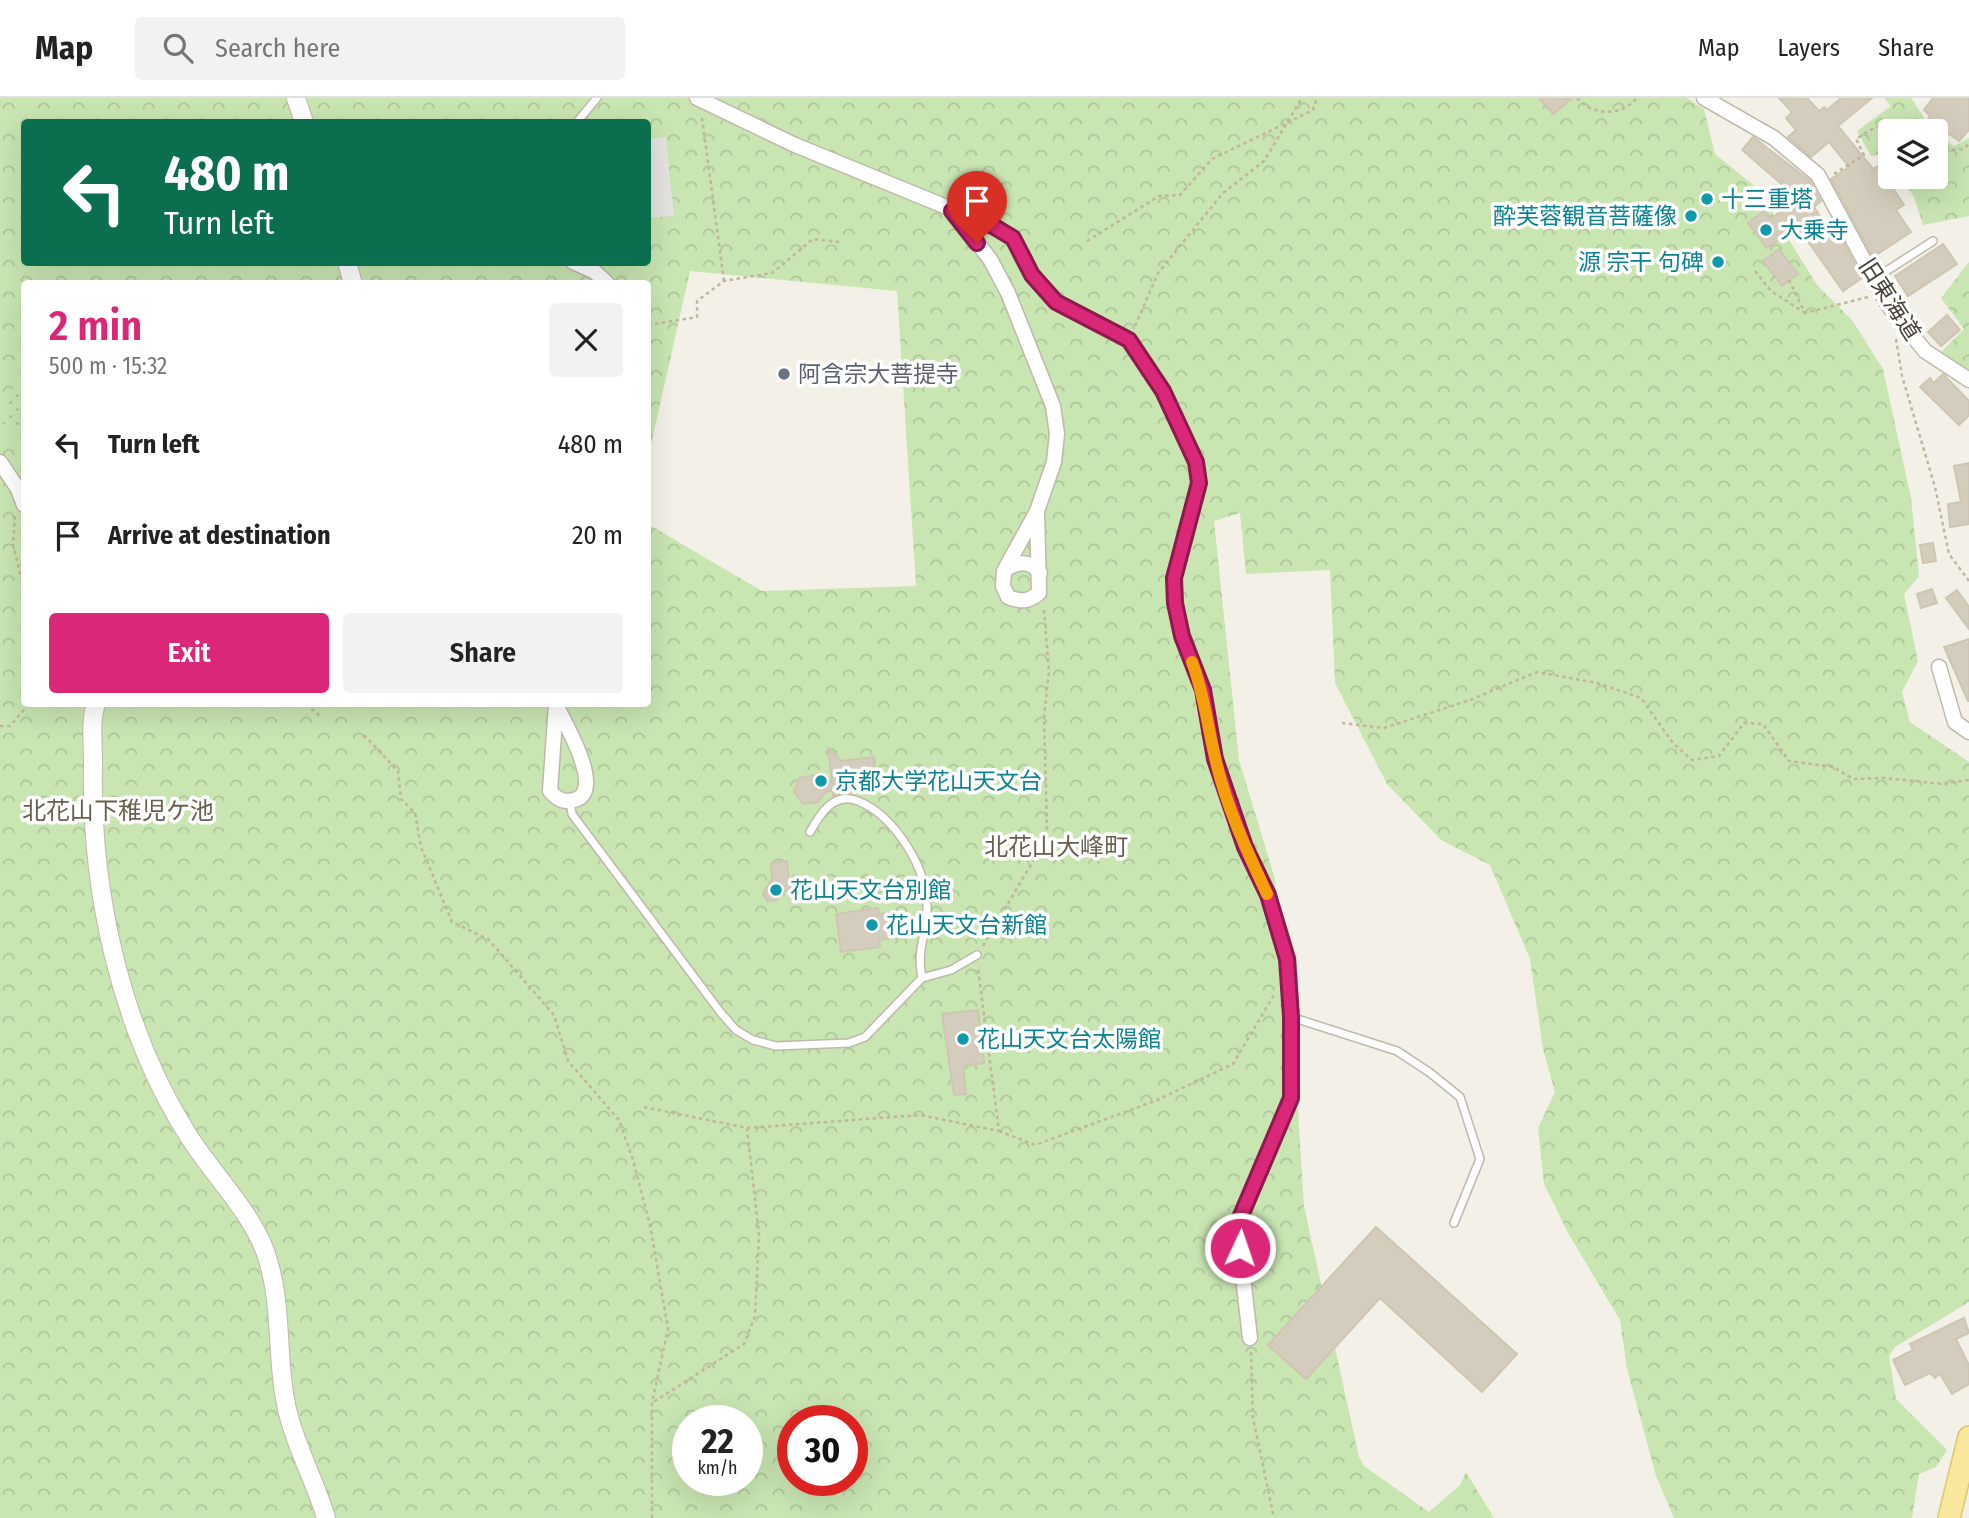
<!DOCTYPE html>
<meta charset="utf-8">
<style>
body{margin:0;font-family:"Fira Sans Condensed","Noto Sans JP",sans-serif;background:#f2f2f2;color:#222;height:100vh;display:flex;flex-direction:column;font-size:26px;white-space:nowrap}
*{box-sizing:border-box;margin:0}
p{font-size:23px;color:#767676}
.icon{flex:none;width:38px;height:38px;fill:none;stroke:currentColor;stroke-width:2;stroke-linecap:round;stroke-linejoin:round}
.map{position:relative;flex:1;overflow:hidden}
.details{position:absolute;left:21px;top:182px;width:630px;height:427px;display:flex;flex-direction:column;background:#fff;border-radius:7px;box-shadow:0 7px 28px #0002}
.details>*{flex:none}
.hud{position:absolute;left:21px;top:21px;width:630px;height:147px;border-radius:7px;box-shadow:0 7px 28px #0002;background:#0b6e4f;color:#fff;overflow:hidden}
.tools{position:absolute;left:1878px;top:21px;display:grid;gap:14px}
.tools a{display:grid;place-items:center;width:70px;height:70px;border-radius:7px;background:#fff;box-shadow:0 7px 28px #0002;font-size:35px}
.speed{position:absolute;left:672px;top:1307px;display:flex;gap:14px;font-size:35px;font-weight:700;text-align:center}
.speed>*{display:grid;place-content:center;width:91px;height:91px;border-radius:50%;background:#fff;box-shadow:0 7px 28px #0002;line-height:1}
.speed small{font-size:18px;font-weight:400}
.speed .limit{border:10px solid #d22;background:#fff;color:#111}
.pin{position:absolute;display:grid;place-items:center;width:60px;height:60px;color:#fff;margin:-72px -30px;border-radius:50% 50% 50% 0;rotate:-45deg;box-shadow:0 0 7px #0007}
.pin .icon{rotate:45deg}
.me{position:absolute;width:77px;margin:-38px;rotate:3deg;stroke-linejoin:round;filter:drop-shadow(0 0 5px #0008)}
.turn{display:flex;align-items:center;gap:24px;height:147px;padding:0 28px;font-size:32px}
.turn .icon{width:91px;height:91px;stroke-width:2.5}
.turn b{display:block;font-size:49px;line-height:60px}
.round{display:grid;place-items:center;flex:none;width:74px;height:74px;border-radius:7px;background:#f2f2f2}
.headline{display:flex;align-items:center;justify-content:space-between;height:119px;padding:0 28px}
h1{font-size:42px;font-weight:600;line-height:52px;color:#db2777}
.action{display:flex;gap:14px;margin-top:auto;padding:14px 28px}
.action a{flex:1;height:80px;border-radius:7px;background:#db2777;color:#fff;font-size:28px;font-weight:600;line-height:80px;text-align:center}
.action a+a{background:#f2f2f2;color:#222}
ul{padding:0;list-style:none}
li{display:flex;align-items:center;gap:21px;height:91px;padding:0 28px}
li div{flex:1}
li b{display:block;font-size:26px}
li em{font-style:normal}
header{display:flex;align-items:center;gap:42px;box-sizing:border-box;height:98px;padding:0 35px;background:#fff;border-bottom:2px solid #e0e0e0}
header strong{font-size:33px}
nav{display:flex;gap:38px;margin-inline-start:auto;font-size:24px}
.search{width:490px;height:63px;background:#f2f2f2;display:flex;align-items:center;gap:18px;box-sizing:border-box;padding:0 24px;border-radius:7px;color:#767676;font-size:26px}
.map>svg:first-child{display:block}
.forest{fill:url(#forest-crowns);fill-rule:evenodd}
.garden{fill:url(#garden-dots)}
.parking{fill:#e4e3df}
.building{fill:#d4cdbd;stroke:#cec6b1;stroke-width:2}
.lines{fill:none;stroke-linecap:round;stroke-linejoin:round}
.service-casing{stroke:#beb9ab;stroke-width:10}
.minor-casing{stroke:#beb9ab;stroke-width:17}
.tertiary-casing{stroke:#beb9ab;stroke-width:20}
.primary-casing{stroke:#ddc76b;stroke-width:24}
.path{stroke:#bfb69c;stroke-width:2.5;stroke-dasharray:3.5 3.5;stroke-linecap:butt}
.service{stroke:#fff;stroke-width:7}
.minor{stroke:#fff;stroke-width:14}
.tertiary{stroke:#fff;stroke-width:18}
.primary{stroke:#f9e89b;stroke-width:21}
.route-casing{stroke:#8e194d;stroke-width:18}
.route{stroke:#db2777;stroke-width:12}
.slow{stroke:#f59e0b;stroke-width:12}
.culture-dot{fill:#0f9aa8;stroke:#fff;stroke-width:2.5}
.worship-dot{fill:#6b7280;stroke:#fff;stroke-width:2.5}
.labels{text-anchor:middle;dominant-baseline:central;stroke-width:7;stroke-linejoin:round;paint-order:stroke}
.culture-label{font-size:23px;fill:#0d838f;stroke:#fff;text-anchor:start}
.street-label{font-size:23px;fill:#464137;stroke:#fff}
.worship-label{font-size:23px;fill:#5b616d;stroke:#fff;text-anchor:start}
.neighbourhood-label{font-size:24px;fill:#68604e;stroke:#fff}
</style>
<header>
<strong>Map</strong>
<div class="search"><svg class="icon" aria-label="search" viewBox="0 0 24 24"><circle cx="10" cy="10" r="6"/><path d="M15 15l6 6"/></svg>Search here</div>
<nav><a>Map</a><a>Layers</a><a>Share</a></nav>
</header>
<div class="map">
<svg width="1969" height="1420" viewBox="0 0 1969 1420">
<defs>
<pattern id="forest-crowns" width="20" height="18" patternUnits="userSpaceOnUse" patternTransform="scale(1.75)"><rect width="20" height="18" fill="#c9e5b2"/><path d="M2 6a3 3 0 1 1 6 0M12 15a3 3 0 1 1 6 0" fill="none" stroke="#aec69a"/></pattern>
<pattern id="garden-dots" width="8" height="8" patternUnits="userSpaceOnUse" patternTransform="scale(1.75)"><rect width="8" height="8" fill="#c9e5b2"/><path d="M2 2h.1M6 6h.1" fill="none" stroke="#aec69a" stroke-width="1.8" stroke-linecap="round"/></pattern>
</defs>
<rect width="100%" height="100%" fill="#f3f1e7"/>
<g class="forest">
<path d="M 0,0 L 1687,0 L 1704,11 L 1715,56 L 1757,90 L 1817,187 L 1852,222 L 1883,271 L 1911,400 L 1919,478 L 1904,496 L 1918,563 L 1902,594 L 1910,624 L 1969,664 L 1969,1204 L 1895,1249 L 1889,1258 L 1896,1301 L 1947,1352 L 1936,1369 L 1919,1376 L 1912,1420 L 1674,1420 L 1656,1378 L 1627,1271 L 1620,1222 L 1568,1135 L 1544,1086 L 1538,1030 L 1555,994 L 1543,951 L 1530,861 L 1490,767 L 1441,742 L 1387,686 L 1335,585 L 1330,472 L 1246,476 L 1240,415 L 1214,423 L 1239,662 L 1275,781 L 1296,981 L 1304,1108 L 1359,1359 L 1364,1368 L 1429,1414 L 1460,1387 L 1466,1374 L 1494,1420 L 0,1420 ZM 24,24 L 648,24 L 648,164 L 24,164 ZM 690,173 L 897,193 L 916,488 L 762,493 L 648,426 L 648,606 L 24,606 L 24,186 L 648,186 L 648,360 ZM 688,1323 L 747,1323 L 747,1382 L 688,1382 ZM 793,1323 L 852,1323 L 852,1382 L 793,1382 Z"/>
<path d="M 1884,0 L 1911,0 L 1933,33 L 1890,33 L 1890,64 L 1884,56 L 1871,58 L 1857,33 L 1891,8 Z"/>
<path d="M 1936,35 L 1954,48 L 1969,40 L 1969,118 L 1923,127 L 1914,99 L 1900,79 L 1936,79 Z"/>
<path d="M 1969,164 L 1969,275 L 1940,255 L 1964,231 L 1941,200 Z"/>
</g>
<path class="garden" d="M 24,283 L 22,314 L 24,345 L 18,333 L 0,324 L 13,291 Z"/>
<path class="parking" d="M 666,39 L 674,118 L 648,120 L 648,41 Z"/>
<g class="building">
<path d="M 1539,0 L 1572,0 L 1553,16 Z"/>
<path d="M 1779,0 L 1807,0 L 1819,13 L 1824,9 L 1827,12 L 1841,0 L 1872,0 L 1838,28 L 1873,71 L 1878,68 L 1904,107 L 1896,112 L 1911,134 L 1873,159 L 1831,81 L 1849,69 L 1829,44 L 1811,59 L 1788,39 L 1796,32 L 1786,20 L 1792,14 Z"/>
<path d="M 1933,0 L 1969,0 L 1969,32 L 1959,43 L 1928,21 L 1930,18 L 1924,12 Z"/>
<path d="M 1753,39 L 1810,83 L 1821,103 L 1814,109 L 1829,132 L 1835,128 L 1862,180 L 1843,193 L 1797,128 L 1767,150 L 1748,125 L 1764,113 L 1771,121 L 1798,100 L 1742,52 Z"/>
<path d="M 1943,146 L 1957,166 L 1908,198 L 1895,178 Z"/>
<path d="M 1779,151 L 1798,176 L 1782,188 L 1763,163 Z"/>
<path d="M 1947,217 L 1960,232 L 1941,248 L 1928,234 Z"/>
<path d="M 1943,276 L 1969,303 L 1969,317 L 1959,327 L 1920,289 L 1930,280 L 1934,285 Z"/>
<path d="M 1969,365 L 1969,426 L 1950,429 L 1948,406 L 1961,404 L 1954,368 Z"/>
<path d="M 1933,445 L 1936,463 L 1923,465 L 1920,447 Z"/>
<path d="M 1932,491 L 1937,505 L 1921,510 L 1917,496 Z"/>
<path d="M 1957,492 L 1969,509 L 1969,531 L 1946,500 Z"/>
<path d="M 1969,541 L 1969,603 L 1968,603 L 1944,549 Z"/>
<path d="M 828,650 L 841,663 L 874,659 L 876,678 L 845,681 L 843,690 L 847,692 L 841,695 L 833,698 L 833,693 L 825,694 L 818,704 L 803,706 L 794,694 L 799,680 L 813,677 L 832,685 Z"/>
<path d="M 787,763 L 790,792 L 781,794 L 776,802 L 767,803 L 763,795 L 772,781 L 771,765 Z"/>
<path d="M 878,810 L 879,816 L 905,813 L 908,838 L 879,842 L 880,849 L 841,854 L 836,816 Z"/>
<path d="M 978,912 L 984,965 L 963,968 L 966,996 L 954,997 L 942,916 Z"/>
<path d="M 1376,1129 L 1517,1256 L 1482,1294 L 1380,1200 L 1306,1281 L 1268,1247 Z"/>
<path d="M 1964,1220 L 1969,1235 L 1956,1241 L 1969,1267 L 1969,1286 L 1952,1296 L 1940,1276 L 1935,1280 L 1930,1275 L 1905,1287 L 1893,1262 L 1913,1252 L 1910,1246 Z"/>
</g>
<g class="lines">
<g class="service-casing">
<g id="service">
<path d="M 577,24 L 597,0"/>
<path d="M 1874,181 L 1933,143"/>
<path d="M 570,703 L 572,716 L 721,915 L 736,932 L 753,942 L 776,948 L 849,945 L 865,939 L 922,880 L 951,872 L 977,857"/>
<path d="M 810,734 C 820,716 834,693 858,703 C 895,718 928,771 927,811 C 927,838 916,848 922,880"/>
<path d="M 1291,919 L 1397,953 L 1429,974 L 1460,999 L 1480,1061 L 1454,1125"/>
</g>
</g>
<g class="minor-casing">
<g id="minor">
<path d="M 697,0 L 795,47 L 993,128 L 1013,140 L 1032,177 L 1057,204 L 1129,242 L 1163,293 L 1196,364 L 1199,385 L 1174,480 L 1175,505 L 1182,538 L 1203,592 L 1215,661 L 1245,749 L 1268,797 L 1288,861 L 1291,919 L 1291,1001 L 1237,1127 L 1250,1240"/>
<path d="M 1704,0 L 1774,40 L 1818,77 L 1888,207 L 1925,253 L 1969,282"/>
<path d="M 953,114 L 990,161 L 1008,195 L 1053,308 L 1057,336 L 1054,364 L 1037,413 L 1004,473 L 1003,488 L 1008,499 C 1021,504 1028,504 1039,495 L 1037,413"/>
<path d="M 573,164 L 595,174 L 608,186"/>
<path d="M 0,364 L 18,391 L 24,407"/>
<path d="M 1005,472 C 1018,463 1030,462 1040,475"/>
<path d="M 1939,569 L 1955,624 L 1969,634"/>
<path d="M 556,606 L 550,693 C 557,701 563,705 574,702 C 606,694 565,625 556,607"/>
</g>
</g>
<g class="tertiary-casing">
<g id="tertiary">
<path d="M 296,0 L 304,24"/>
<path d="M 347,164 L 353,186"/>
<path d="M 96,606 C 90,623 93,645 93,663 C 90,789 119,926 186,1034 C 209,1072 250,1112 265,1153 C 284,1205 275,1263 288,1315 C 297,1352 316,1385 326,1420"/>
</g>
</g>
<g class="primary-casing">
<path id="primary" d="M 1949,1420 L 1969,1339"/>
</g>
<g class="path">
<path d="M 1577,0 C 1593,18 1620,19 1637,0"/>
<path d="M 702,20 L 724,183"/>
<path d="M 1936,39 L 1951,52 L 1963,51 L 1969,46"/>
<path d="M 1834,76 L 1864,57 L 1856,41 C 1876,29 1892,16 1912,33"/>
<path d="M 1087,143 L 1159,98 L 1180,97 L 1212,61 L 1313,12 L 1317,0"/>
<path d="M 1755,173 L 1771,193 L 1805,215"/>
<path d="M 1789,182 L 1805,215 L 1868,199"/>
<path d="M 648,227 L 697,219 L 697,203 L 724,183 L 772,175 L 813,141 L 839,144"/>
<path d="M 1135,228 L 1158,175 L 1223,95 L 1264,63 L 1302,0"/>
<path d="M 1896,241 L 1902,278 L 1935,389 L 1949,456 L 1969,483"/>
<path d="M 15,418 L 13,447 L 24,490"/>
<path d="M 306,606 L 321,619"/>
<path d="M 1342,625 L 1384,630 L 1470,602 L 1537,574 L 1597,585 L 1641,600 L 1673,645 L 1692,662 L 1719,658 L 1744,625 L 1763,626 L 1789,663 L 1833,669 L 1853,681 L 1885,680 L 1942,686 L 1969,682"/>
<path d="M 0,628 L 10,628 L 29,606"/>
<path d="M 364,637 L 398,673 L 401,701 L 415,715 L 421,749 L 452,824 L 488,841 L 554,917 L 568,963 L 619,1022 L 633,1062 L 650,1127 L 668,1231 L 652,1305 L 652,1420"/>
<path d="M 983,848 L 1042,748 L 1047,732 L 1044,619 L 1049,573 L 1044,512"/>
<path d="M 644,1009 L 747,1030 L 759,1137 L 755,1218 L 744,1246 L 652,1305"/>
<path d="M 747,1030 L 920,1017 L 999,1033 L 978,870"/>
<path d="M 999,1033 L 1035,1047 L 1155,1003 L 1233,966 L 1274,897"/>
<path d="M 1251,1254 L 1253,1320 L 1274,1420"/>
</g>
<use href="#service" class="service"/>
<use href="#minor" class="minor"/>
<use href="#tertiary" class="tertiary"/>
<use href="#primary" class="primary"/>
</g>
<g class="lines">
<g class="route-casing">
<path id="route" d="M 977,145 L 952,113 L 993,128 L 1013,140 L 1032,177 L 1056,204 L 1129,242 L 1163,293 L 1196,364 L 1199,385 L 1174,480 L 1175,505 L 1182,538 L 1203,592 L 1215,661 L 1245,749 L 1268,797 L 1287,861 L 1291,919 L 1291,1000 L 1237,1127 L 1240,1150"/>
</g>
<use href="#route" class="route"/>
<path class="slow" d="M 1192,564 C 1204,595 1207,626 1215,659 C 1225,706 1247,753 1267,796"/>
</g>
<g class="culture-dot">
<circle cx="1707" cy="101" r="7"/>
<circle cx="1691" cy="118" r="7"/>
<circle cx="1766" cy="132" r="7"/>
<circle cx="1718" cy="164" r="7"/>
<circle cx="821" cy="683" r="7"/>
<circle cx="776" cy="792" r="7"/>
<circle cx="872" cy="827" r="7"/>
<circle cx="963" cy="941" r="7"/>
</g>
<circle class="worship-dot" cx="784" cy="276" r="7"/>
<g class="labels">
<g class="culture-label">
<text x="1721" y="101">十三重塔</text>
<text x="1677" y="118" text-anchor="end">酔芙蓉観音菩薩像</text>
<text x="1780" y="132">大乗寺</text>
<text x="1704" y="164" text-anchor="end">源 宗干 句碑</text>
<text x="835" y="683">京都大学花山天文台</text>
<text x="790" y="792">花山天文台別館</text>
<text x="886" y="827">花山天文台新館</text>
<text x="977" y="941">花山天文台太陽館</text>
</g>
<g class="street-label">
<text transform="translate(1890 201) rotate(57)">旧東海道</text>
</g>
<g class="worship-label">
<text x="798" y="276">阿含宗大菩提寺</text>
</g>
<g class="neighbourhood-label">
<text x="118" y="713">北花山下稚児ケ池</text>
<text x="1056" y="749">北花山大峰町</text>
</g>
</g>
</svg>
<div class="tools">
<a><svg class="icon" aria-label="layers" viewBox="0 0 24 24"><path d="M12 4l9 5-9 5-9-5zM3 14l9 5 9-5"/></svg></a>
</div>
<div class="speed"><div>22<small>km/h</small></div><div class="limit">30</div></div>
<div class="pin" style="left:977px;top:145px;background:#d93025"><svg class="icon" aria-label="arrive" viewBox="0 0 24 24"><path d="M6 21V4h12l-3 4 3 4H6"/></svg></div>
<svg class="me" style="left:1240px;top:1150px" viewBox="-20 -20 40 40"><circle r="17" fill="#db2777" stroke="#fff" stroke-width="3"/><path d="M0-11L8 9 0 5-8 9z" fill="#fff"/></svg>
<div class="hud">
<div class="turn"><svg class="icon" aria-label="left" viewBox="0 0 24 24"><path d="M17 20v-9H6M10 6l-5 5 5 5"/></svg><div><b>480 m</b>Turn left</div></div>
</div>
<section class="details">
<div class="headline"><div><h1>2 min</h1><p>500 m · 15:32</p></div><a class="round"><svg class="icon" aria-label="close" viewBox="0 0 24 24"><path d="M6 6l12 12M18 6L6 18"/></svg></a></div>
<ul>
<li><svg class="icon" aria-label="left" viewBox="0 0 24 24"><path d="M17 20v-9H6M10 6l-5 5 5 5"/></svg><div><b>Turn left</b></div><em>480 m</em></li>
<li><svg class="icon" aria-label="arrive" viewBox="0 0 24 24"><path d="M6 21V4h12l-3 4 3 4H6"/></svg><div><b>Arrive at destination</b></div><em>20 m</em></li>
</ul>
<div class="action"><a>Exit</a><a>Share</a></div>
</section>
</div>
